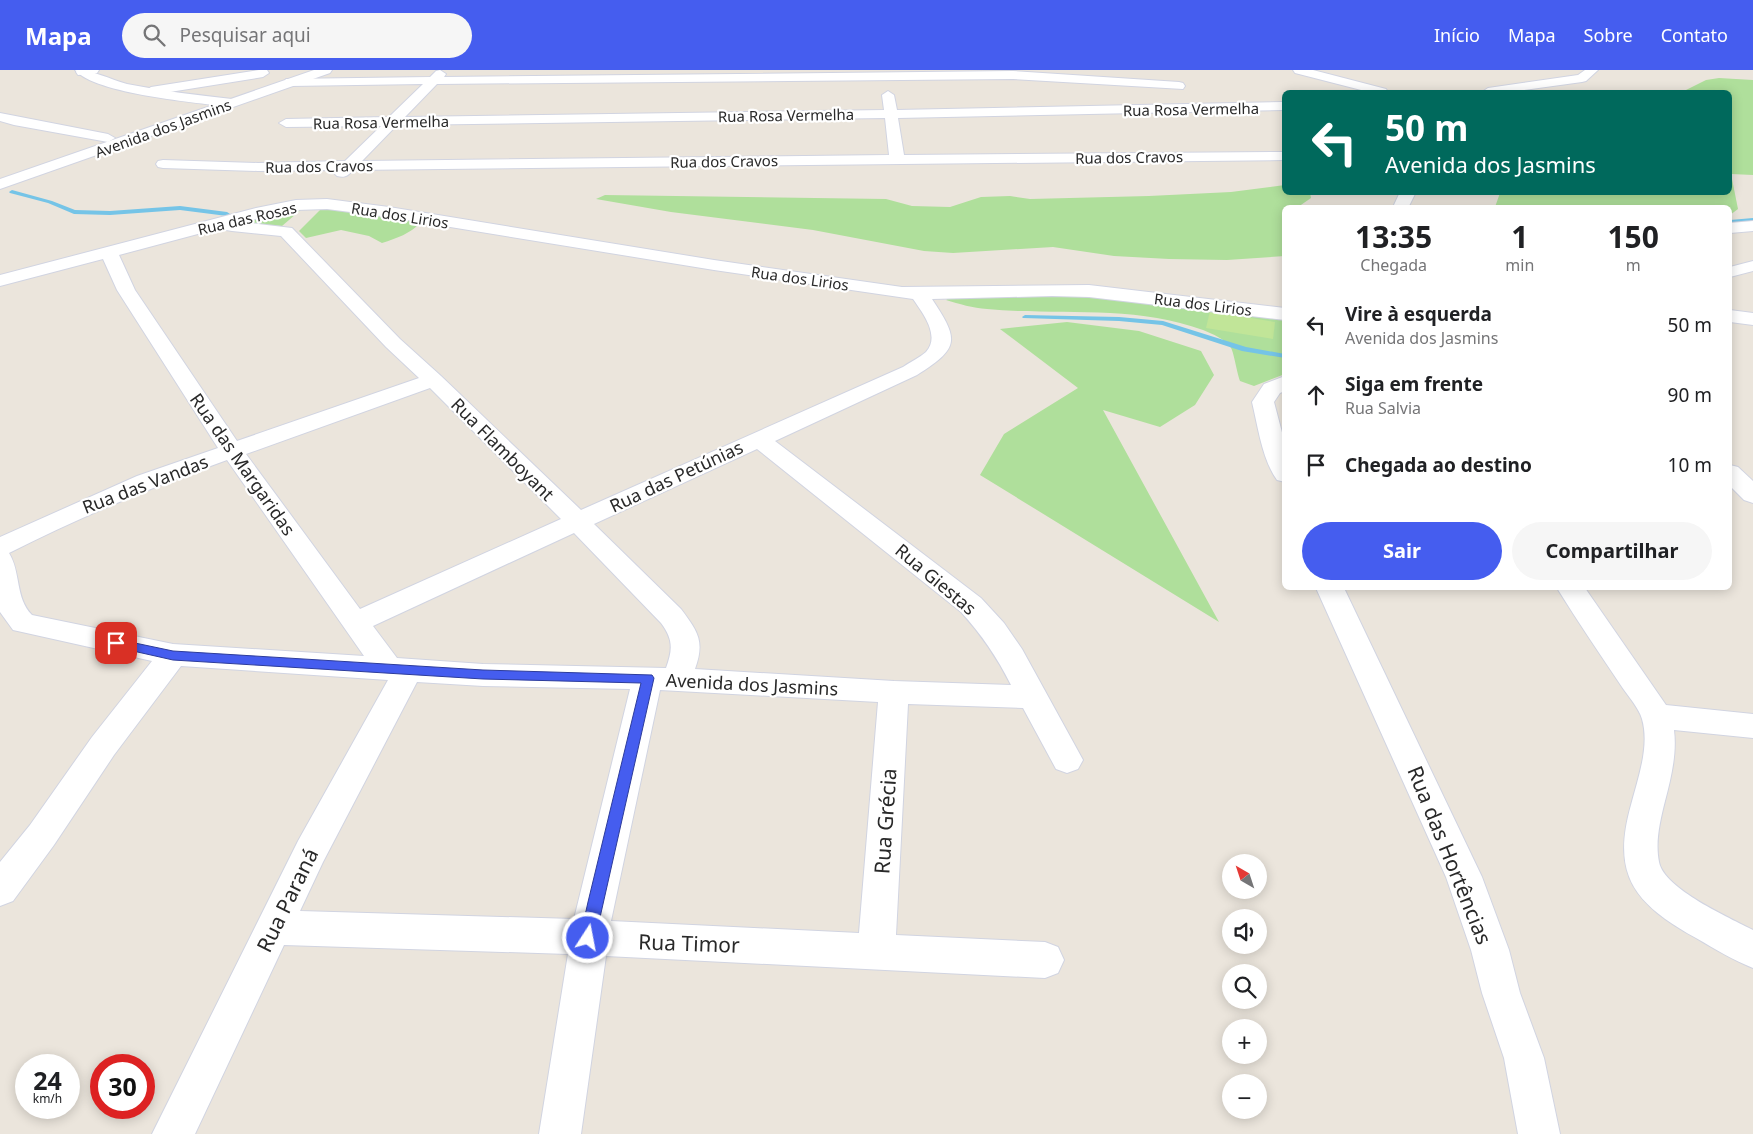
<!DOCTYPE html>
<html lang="pt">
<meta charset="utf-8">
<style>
body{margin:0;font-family:"Noto Sans",sans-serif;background:#f6f6f6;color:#202124;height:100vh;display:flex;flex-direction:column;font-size:19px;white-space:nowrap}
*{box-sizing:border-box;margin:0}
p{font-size:16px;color:#757577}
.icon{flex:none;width:28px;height:28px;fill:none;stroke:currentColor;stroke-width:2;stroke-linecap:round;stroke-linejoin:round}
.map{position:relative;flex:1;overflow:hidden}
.panel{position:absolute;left:1282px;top:135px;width:450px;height:385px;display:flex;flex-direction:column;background:#fff;border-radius:8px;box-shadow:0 2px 12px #0003}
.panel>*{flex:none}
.banner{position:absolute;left:1282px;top:20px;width:450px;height:105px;border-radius:8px;box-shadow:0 2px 12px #0003;background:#00695c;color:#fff;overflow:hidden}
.needle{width:32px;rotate:321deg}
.tools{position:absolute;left:1222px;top:784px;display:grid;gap:10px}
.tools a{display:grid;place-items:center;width:45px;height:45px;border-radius:50%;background:#fff;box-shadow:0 2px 12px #0003;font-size:25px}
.speed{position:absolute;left:15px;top:984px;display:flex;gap:10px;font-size:25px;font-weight:700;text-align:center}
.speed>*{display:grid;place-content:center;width:65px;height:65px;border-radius:50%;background:#fff;box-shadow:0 2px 12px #0003;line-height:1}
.speed small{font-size:12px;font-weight:400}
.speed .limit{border:8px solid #d22;background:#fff;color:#111}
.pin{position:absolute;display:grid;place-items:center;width:42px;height:42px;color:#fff;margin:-21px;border-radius:10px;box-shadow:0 2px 8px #0006}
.me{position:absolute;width:55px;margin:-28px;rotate:11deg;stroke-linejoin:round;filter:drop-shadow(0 0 4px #0008)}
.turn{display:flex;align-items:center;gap:18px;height:105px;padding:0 20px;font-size:22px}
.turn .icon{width:65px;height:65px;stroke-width:2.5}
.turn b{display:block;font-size:35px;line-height:42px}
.eta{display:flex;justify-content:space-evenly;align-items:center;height:85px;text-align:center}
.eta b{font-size:30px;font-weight:700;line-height:35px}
.button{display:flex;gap:10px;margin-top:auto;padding:10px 20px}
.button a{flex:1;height:58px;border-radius:30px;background:#455def;color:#fff;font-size:20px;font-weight:700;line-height:58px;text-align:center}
.button a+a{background:#f6f6f6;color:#202124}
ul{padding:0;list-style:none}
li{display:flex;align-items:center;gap:15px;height:70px;padding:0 20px}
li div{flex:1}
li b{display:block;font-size:19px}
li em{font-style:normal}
header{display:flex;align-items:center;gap:30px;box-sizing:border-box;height:70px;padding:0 25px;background:#455def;color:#fff}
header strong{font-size:24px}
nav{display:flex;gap:28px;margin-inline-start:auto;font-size:18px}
.search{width:350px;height:45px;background:#f6f6f6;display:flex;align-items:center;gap:12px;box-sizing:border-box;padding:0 18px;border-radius:28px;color:#757577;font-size:19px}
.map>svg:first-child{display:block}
.green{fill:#afdf9b}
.pitch{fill:#c1e598}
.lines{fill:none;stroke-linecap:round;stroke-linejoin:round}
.stream{fill:#75c4e7;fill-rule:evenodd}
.minor-casing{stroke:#d1d4e1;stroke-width:2}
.tertiary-casing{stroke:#d1d4e1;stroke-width:2}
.secondary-casing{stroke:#d1d4e1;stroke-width:2}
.minor{fill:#fff;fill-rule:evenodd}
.tertiary{fill:#fff;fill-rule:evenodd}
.secondary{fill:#fff;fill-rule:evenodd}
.route{fill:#455def;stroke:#2d3c9b}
.labels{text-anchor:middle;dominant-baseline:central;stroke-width:4.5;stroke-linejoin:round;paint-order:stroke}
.far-street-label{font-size:15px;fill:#292929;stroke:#fff}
.street-label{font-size:18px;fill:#292929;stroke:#fff}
.near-street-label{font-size:21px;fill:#292929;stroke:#fff}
</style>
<header>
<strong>Mapa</strong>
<div class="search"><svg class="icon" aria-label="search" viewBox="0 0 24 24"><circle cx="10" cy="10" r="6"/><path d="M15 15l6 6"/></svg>Pesquisar aqui</div>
<nav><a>Início</a><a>Mapa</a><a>Sobre</a><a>Contato</a></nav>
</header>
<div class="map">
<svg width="1753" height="1064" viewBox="0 0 1753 1064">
<rect width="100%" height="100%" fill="#ebe5dc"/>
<g class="green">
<path d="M 1719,8 L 1753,10 L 1753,105 L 1731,104 L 1738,139 L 1730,145 L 1730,138 L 1495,137 L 1500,123 L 1730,122 L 1730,22 L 1682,22 L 1706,10 Z"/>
<path d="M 1285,115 L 1285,122 L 1310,123 L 1311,128 L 1298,137 L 1285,138 L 1285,186 L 1227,190 L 1169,189 L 1114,186 L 1053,177 L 953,183 L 924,181 L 813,160 L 671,142 L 596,129 L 605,125 L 886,129 L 912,136 L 950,137 L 981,127 L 1010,126 L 1030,129 L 1149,126 L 1231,122 Z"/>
<path d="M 333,137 L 421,152 C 410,164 397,168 382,173 L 369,166 L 341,160 L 306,168 L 299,161 L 322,138 Z"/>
<path d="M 303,138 L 282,156 L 240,153 L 274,142 Z"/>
<path d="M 1089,225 L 1285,250 L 1285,304 L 1254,316 L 1240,311 C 1237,304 1234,283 1231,278 C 1226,269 1212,264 1203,260 C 1133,234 1059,246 987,239 C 973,238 959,234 946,230 L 950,227 Z"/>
<path d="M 1067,252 L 1139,261 L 1201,281 L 1214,305 L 1195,335 L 1160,357 L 1103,340 L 1219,552 L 980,405 L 1004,364 L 1078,318 L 1000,259 Z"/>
</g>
<path class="pitch" d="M 1210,241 L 1275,252 L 1273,269 L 1206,258 Z"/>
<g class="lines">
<g class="stream">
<path d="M 12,120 L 52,131 L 75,140 L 110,141 L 180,136 L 227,142 L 230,144 L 227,146 L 180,140 L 110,145 L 74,144 L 48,133 L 10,123 L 9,122 Z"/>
<path d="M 1753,148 L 1753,152 L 1730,154 L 1730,150 Z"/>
<path d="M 1025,245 L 1119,247 L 1163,251 L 1246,277 L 1285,284 L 1285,288 L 1242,281 L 1162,255 L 1119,251 L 1023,248 L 1022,247 Z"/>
</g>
<g class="minor-casing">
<g id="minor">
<path d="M 77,0 L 99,0 L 97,3 L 78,5 L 76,2 Z"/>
<path d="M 259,0 L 267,0 L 269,3 L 263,7 L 151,25 L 145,21 L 151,17 Z"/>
<path d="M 440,0 L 446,4 L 444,7 L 1013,1 L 1179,12 L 1183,13 L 1185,16 L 1183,19 L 1013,9 L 437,14 L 405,47 L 884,40 L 882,25 L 888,21 L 894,25 L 897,40 L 1285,32 L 1285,40 L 898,48 L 904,85 L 1285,82 L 1285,90 L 353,100 C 348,106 345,108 337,106 L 334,103 L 336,100 L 258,101 L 163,98 L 158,97 L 156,94 L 158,91 L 163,90 L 258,93 L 345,91 L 381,56 L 286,57 L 279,53 L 286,49 L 389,47 L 423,14 L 290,16 L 286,15 L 284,12 L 286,9 L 430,7 L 436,1 ZM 885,48 L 889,85 L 362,91 L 397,55 Z"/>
<path d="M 1293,0 L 1313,0 L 1386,19 L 1388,22 L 1369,22 L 1295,3 Z"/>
<path d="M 1585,0 L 1598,0 L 1586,11 L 1582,12 L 1510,22 L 1482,22 L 1488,18 L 1578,5 Z"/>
<path d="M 0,43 L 108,64 L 115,68 L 108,72 L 14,55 L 0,51 Z"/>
<path d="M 1400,122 L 1416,122 L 1408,138 L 1396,138 L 1394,135 Z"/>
<path d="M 327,129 L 389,137 L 714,190 L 902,217 L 1089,215 L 1285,238 L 1285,250 L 1089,227 L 1052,226 L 932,229 C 960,271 959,278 917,305 L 775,371 L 981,528 L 1004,553 L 1022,579 L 1083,690 L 1078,699 L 1067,703 L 1056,699 L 1023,638 L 908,634 L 896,865 L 1045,872 L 1058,877 L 1064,890 L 1058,903 L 1045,908 L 606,886 L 581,1064 L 539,1064 L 568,884 L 284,875 L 195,1064 L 152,1064 L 298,771 L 388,610 L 181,596 L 114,685 L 54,775 L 13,831 L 0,836 L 0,792 L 30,755 L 92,667 L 152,591 L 13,560 L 0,542 L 0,467 L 137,406 L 218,378 L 117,220 L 103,189 L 0,216 L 0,205 L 256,138 L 296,130 ZM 327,139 L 389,147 L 714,200 L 913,229 C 922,242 941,266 926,282 C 919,288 910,292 903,297 L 581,440 L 441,306 L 400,269 L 292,158 L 241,152 L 296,140 ZM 224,157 L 226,160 L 232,161 L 281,166 L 386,277 L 419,308 L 237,371 L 135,220 L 119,185 ZM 430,318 L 561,449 L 360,539 L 246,384 ZM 757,379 L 961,542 C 982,565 997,587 1011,615 L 894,611 L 695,599 C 705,571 698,562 681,539 L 594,454 ZM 227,390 L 364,586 L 173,574 L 32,545 C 15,528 21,502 9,483 C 80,447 152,417 227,390 ZM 574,463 L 661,553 C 673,569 673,579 666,598 L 483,594 L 397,588 L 373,556 ZM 417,612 L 483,616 L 630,619 L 574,849 L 300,841 L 323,792 ZM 660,620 L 878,632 L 859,863 L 611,851 Z"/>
<path d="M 1753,151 L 1753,161 L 1730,163 L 1730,153 Z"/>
<path d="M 1753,191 L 1753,201 L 1730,207 L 1730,197 Z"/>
<path d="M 1730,240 L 1753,243 L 1753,255 L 1730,252 Z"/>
<path d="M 1285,306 L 1285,321 L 1280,323 L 1274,332 L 1285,374 L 1285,412 L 1277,410 C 1262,389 1258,357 1252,332 L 1264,314 Z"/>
<path d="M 1730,395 L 1738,397 L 1753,411 L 1753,433 L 1744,430 L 1730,416 Z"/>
<path d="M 1316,518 L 1344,518 L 1482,807 L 1509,880 L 1520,923 L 1544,988 L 1560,1064 L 1518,1064 L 1504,988 L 1482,923 L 1471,880 L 1446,807 Z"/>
<path d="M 1557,518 L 1585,518 L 1666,635 L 1753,644 L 1753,668 L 1674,660 C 1677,684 1671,708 1665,731 C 1660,751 1655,772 1659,792 C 1664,819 1730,848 1753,860 L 1753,898 C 1733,890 1715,879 1696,868 C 1635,834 1611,806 1631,735 C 1638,708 1650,676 1642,649 C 1639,638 1628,626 1622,617 C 1600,584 1578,552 1557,518 Z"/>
</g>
</g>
<g class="tertiary-casing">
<path id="tertiary" d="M 75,0 C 93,0 109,9 127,14 C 162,21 197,25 232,29 L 238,33 L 232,37 C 199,33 95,24 75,0 Z"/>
</g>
<g class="secondary-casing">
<path id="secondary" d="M 314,0 L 332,0 L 330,3 L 0,119 L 0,109 Z"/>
</g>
<use href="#minor" class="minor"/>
<use href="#tertiary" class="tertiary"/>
<use href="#secondary" class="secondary"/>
</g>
<path class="route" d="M 116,569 L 173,581 L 483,600 L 652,605 L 654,608 L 594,874 L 588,876 L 583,874 L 580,868 L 588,832 L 641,613 L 483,609 L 173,590 L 111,576 L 110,573 L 111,570 Z"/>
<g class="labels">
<g class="far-street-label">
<text transform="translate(1191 39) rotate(-1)">Rua Rosa Vermelha</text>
<text transform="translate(786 45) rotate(-1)">Rua Rosa Vermelha</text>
<text transform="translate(381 52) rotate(-1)">Rua Rosa Vermelha</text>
<text transform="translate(163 58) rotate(-20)">Avenida dos Jasmins</text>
<text transform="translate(1129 87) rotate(-1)">Rua dos Cravos</text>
<text transform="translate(724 91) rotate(-1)">Rua dos Cravos</text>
<text transform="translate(319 96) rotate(-1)">Rua dos Cravos</text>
<text transform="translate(400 145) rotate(9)">Rua dos Lirios</text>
<text transform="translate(247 148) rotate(-13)">Rua das Rosas</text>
<text transform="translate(800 208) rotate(8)">Rua dos Lirios</text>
<text transform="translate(1203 234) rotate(7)">Rua dos Lirios</text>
</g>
<g class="street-label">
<text transform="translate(503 379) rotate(45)">Rua Flamboyant</text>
<text transform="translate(243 394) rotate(55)">Rua das Margaridas</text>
<text transform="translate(676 406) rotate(-25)">Rua das Petúnias</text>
<text transform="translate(145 414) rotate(-21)">Rua das Vandas</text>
<text transform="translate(936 509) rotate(40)">Rua Giestas</text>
<text transform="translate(752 614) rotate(3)">Avenida dos Jasmins</text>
</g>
<g class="near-street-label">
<text transform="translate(885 751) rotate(-86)">Rua Grécia</text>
<text transform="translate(1450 785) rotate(68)">Rua das Hortências</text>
<text transform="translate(287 830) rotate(-64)">Rua Paraná</text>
<text transform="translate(689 873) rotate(2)">Rua Timor</text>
</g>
</g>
</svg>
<div class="tools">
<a><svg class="needle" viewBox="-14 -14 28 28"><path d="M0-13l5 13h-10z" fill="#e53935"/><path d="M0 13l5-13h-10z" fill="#757577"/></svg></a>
<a><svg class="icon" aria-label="sound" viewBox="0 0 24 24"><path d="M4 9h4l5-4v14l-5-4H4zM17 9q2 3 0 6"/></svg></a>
<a><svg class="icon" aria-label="search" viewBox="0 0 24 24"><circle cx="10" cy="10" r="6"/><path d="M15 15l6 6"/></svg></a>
<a>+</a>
<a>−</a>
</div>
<div class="speed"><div>24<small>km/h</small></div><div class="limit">30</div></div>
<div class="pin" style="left:116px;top:573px;background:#d93025"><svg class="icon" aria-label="arrive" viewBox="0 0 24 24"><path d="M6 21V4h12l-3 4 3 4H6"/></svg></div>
<svg class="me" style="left:588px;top:868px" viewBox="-20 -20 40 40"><circle r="17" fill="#455def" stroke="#fff" stroke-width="3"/><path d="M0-11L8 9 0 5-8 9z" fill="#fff"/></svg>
<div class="banner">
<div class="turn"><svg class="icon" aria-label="left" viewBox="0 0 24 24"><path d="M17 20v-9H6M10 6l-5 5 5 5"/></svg><div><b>50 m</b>Avenida dos Jasmins</div></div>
</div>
<section class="panel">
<div class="eta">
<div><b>13:35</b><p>Chegada</p></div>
<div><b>1</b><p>min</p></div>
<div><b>150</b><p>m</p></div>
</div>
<ul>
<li><svg class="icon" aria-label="left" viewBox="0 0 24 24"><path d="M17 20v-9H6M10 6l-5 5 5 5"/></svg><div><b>Vire à esquerda</b><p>Avenida dos Jasmins</p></div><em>50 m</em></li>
<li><svg class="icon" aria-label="ahead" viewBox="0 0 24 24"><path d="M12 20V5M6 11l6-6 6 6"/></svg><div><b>Siga em frente</b><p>Rua Salvia</p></div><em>90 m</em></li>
<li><svg class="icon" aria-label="arrive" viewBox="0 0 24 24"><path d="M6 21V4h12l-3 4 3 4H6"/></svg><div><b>Chegada ao destino</b></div><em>10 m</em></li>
</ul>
<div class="button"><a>Sair</a><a>Compartilhar</a></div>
</section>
</div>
